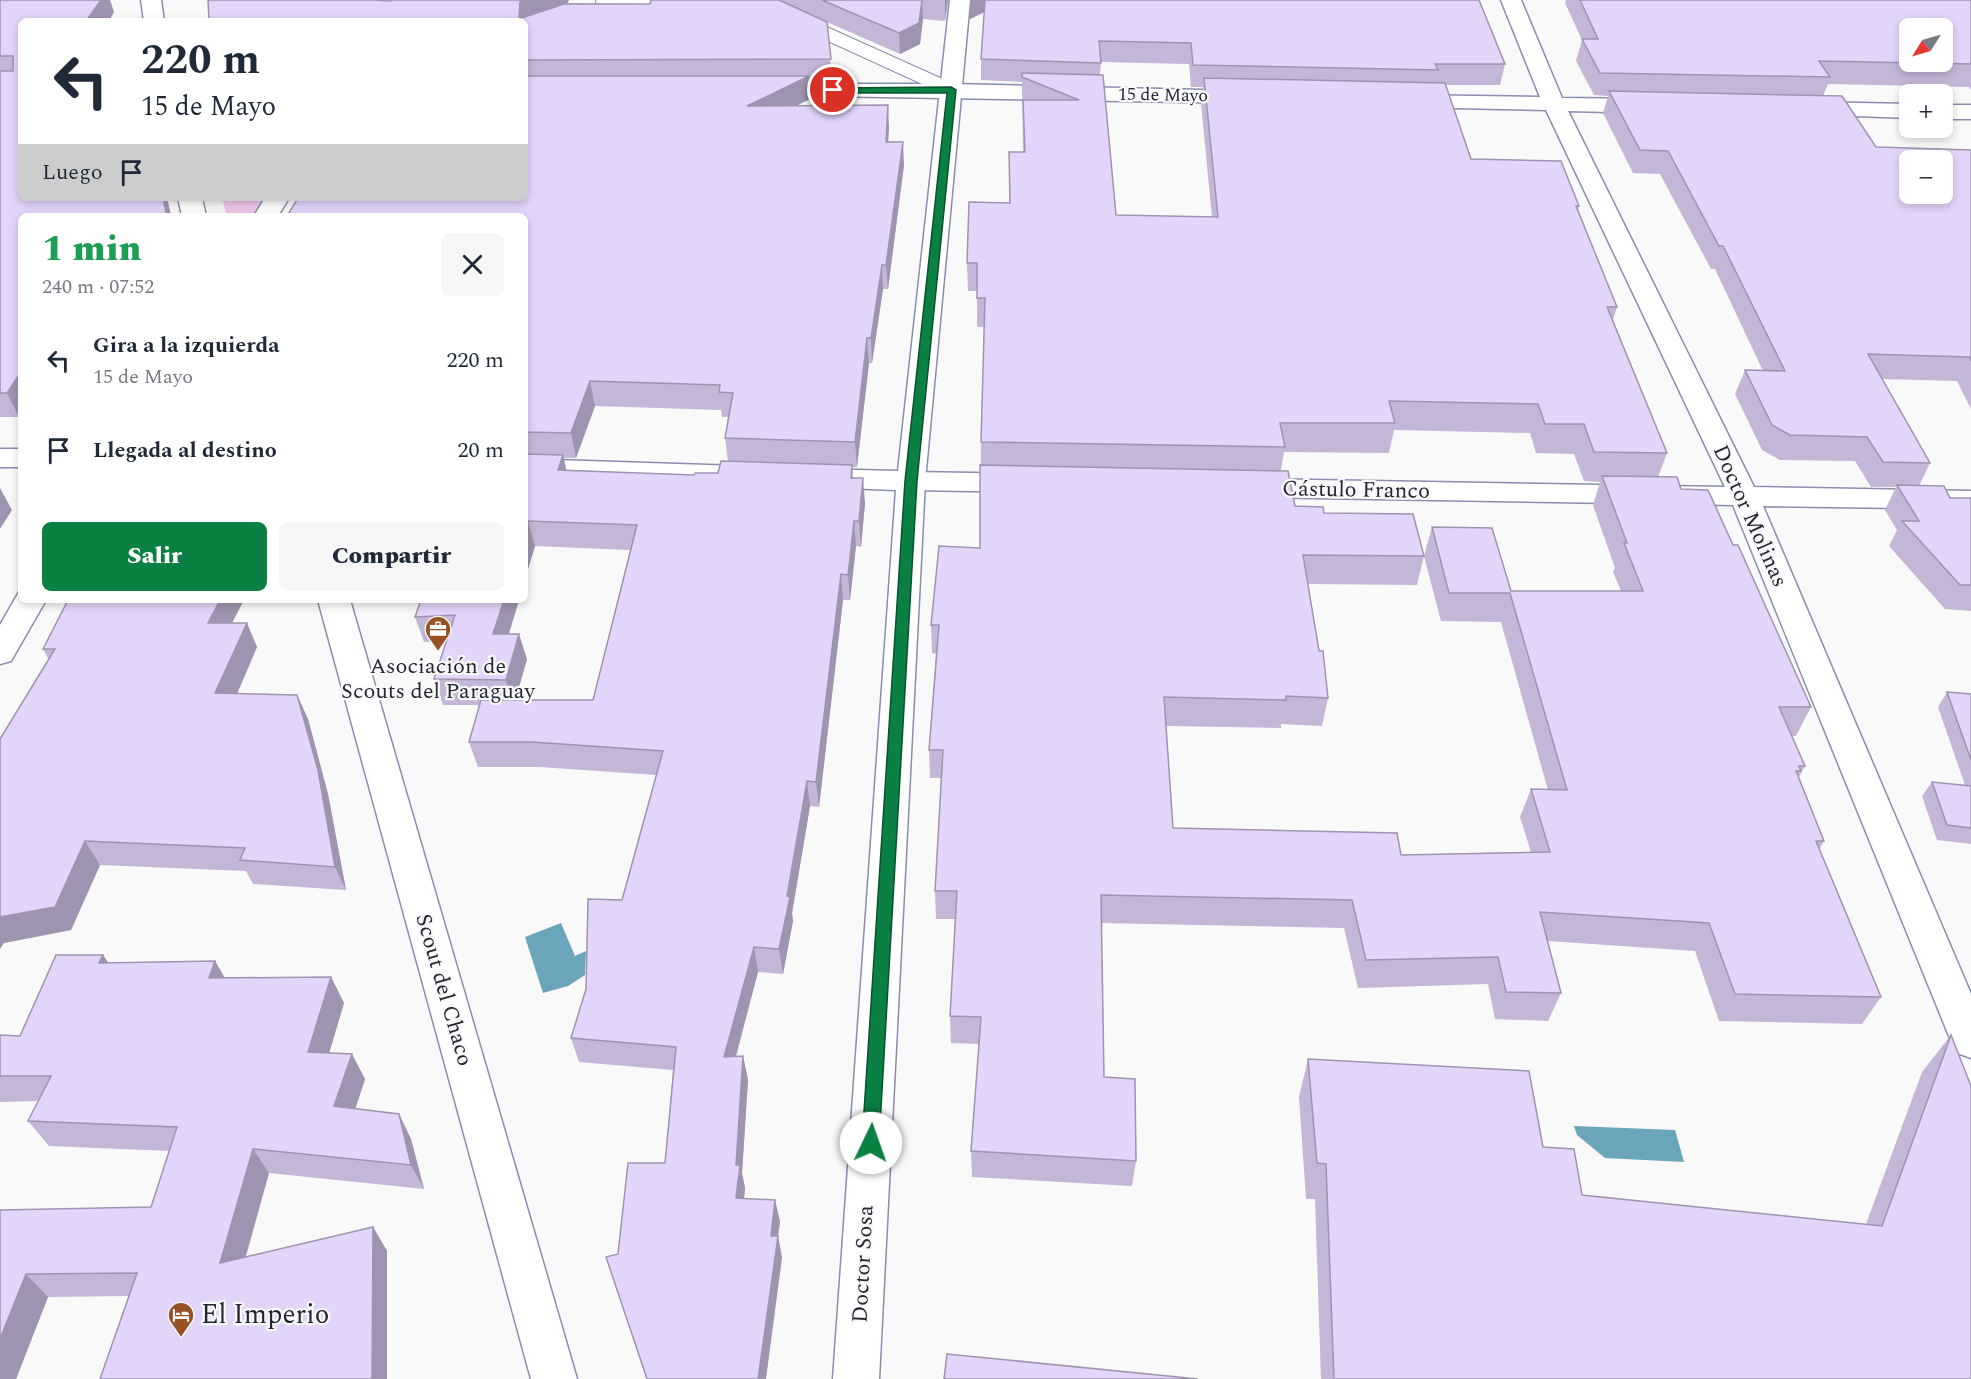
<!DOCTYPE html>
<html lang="es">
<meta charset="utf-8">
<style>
body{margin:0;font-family:Spectral,serif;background:#f6f6f7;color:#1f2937;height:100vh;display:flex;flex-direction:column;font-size:22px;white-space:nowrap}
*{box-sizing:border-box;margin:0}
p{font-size:20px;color:#747a83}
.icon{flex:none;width:33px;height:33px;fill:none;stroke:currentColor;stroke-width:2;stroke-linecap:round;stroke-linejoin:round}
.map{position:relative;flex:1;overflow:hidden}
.drawer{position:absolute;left:18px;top:213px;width:510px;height:390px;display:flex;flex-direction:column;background:#fff;border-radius:9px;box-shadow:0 3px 9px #0003}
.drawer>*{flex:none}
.banner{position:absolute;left:18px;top:18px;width:510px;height:183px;border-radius:9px;box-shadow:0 3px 9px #0003;background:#fff;color:#1f2937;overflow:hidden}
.needle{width:39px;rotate:233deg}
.controls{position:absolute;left:1899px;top:18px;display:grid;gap:12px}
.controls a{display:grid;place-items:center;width:54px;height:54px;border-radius:9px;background:#fff;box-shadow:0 3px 9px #0003;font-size:30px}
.pin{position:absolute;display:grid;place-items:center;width:51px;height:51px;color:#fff;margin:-26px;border:3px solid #fff;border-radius:50%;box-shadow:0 2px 6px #0007}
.me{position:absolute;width:66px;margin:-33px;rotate:3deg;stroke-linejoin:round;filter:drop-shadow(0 0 4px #0008)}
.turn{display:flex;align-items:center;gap:21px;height:126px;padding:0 24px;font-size:27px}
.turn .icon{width:78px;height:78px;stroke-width:2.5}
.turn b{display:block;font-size:42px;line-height:51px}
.then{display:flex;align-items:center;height:57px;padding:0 24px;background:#0003;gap:12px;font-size:22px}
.round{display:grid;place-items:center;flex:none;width:63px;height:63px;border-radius:9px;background:#f6f6f7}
.summary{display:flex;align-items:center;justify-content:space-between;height:102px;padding:0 24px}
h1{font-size:36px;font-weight:800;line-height:45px;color:#1e9e55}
.primary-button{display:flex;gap:12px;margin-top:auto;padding:12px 24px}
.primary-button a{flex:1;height:69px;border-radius:9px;background:#0b8043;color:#fff;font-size:24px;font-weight:800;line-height:69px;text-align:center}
.primary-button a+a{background:#f6f6f7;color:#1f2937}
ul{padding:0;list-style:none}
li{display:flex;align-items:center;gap:18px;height:90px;padding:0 24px}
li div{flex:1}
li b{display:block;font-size:22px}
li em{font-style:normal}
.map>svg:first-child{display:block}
.green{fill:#f0c6eb}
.water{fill:#6aa5b9}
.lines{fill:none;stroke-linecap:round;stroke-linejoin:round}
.service-casing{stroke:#888eaf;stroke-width:2}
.minor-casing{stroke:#888eaf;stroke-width:3}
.tertiary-casing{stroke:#888eaf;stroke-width:3}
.service{fill:#fff;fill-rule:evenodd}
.minor{fill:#fff;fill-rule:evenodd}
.tertiary{fill:#fff;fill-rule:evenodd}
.wall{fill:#c3b6d7;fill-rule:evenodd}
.shaded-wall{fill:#9f94af}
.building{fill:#e3d4fa;stroke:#9f94af;stroke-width:1.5;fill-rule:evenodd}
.route{fill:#0b8043;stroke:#07532c;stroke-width:1.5}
.labels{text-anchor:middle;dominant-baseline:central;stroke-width:4.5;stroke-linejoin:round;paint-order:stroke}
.far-street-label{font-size:18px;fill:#232633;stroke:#f9f9f9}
.street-label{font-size:22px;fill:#232633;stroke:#f9f9f9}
.poi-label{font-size:22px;fill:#232633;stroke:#f9f9f9}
.near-poi-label{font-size:27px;fill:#232633;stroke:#f9f9f9;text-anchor:start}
</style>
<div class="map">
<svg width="1971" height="1379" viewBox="0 0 1971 1379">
<rect width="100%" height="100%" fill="#f9f9f9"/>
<path class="green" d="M 222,198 L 264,198 L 255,216 L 227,216 Z"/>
<g class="water">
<path d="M 561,923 L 575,956 L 586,951 L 585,975 L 568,986 L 543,993 L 525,937 Z"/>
<path d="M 1574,1126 L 1675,1130 L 1684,1162 L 1605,1158 L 1577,1135 Z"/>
</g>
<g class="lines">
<g class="service-casing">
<g id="service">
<path d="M 596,0 L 758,0 L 755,8 L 748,10 L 604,9 L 597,7 Z"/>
<path d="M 789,10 L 958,86 L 961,90 L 958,94 L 944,94 L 782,20 L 779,16 L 782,12 Z"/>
</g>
</g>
<g class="minor-casing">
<g id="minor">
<path d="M 141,0 L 161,0 L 164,21 L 144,21 Z"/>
<path d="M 1501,0 L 1521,0 L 1562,98 L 1651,99 L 1659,101 L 1662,106 L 1659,111 L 1651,113 L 1568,111 L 1754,487 L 1971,491 L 1971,509 L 1763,506 L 1971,994 L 1971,1058 L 1957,1053 L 1951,1041 L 1733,505 L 1248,497 L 1238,495 L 1233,488 L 1238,481 L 1248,479 L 1725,487 L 1546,110 L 1406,107 L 1398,106 L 1395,101 L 1398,96 L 1406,95 L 1540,97 Z"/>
<path d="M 764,84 L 951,84 L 1246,91 L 1254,92 L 1257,97 L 1254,102 L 1246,103 L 756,95 L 753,90 L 756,85 Z"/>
<path d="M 1808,102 L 1910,104 L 1910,118 L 1800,114 L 1797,109 L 1800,104 Z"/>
<rect x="1942" y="105" width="29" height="14"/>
<path d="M 178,198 L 202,198 L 206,216 L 182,216 Z"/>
<path d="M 265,198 L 289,198 L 278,216 L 254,216 Z"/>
<path d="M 911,472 L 1026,474 L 1036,477 L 1040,483 L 1036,489 L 1026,492 L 911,490 L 901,487 L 897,481 L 901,475 Z"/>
<path d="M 19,592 L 21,592 L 21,600 L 46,600 L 11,661 L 0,664 L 0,625 Z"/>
<path d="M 318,600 L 350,600 L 577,1379 L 531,1379 Z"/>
</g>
</g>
<g class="tertiary-casing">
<g id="tertiary">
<path d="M 950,0 L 970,0 L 925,481 L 879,1379 L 833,1379 L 896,490 L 818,487 L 808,484 L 804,478 L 808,472 L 818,469 L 898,471 Z"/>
<rect x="0" y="449" width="21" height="18"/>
<path d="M 525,459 L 739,466 L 749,469 L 753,475 L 749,481 L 739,484 L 525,477 Z"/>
</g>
</g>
<use href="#service" class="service"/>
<use href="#minor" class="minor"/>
<use href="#tertiary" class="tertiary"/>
</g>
<g class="wall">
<path d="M 0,0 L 114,12 L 21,21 L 21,198 L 167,198 L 171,216 L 21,216 L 21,414 L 19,417 L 0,417 Z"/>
<path d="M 651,0 L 948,0 L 945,21 L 923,19 L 920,44 L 900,54 L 827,22 L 832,82 L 809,82 L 810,99 L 796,106 L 888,105 L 888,142 L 904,165 L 888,289 L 883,289 L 872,363 L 869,363 L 857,467 L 853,467 L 853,478 L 865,503 L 861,547 L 856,546 L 850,600 L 843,600 L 819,807 L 810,806 L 792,913 L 793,921 L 783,974 L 758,972 L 736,1057 L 743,1056 L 748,1080 L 742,1173 L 745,1188 L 744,1199 L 775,1200 L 780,1222 L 778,1236 L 782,1258 L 618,1254 L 665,1163 L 673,1070 L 579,1062 L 571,1038 L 622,900 L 656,775 L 540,767 L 478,767 L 469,742 L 480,705 L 443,705 L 434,679 L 446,641 L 424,642 L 415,617 L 421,600 L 519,600 L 509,634 L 527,659 L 515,700 L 593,700 L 630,550 L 535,546 L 525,579 L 525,21 L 387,1 L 650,4 ZM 595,406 L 721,410 L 722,417 L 728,417 L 725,438 L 728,461 L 718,473 L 694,475 L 566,470 L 563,458 L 576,458 Z"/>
<path d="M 970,0 L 1505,64 L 1500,85 L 1446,85 L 1471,159 L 1579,206 L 1578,211 L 1617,307 L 1613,320 L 1667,453 L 1658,477 L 1681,489 L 1733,545 L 1811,707 L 1796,736 L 1792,736 L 1805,766 L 1799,777 L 1824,841 L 1819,850 L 1881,997 L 1862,1024 L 1719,1021 L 1695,951 L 1548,941 L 1561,993 L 1548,1021 L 1495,1019 L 1488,984 L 1358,988 L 1344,928 L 1101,923 L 1104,1077 L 1136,1161 L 1132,1186 L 972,1177 L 971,1151 L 979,1044 L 951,1043 L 950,1016 L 955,919 L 936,919 L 935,891 L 941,778 L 930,778 L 929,750 L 936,654 L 932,653 L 931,625 L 980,548 L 981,442 L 984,327 L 977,327 L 977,291 L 968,291 L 967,263 L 1009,203 L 1009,152 L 1023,152 L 1022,82 L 981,80 L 981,59 L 985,12 L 970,19 ZM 1101,62 L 1189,64 L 1191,87 L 1203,87 L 1201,104 L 1212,217 L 1116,215 L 1100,75 ZM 1394,430 L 1530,433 L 1536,453 L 1574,454 L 1584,481 L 1600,482 L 1593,505 L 1615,568 L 1613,572 L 1621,591 L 1511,591 L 1432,527 L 1424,556 L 1441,621 L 1501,622 L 1548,790 L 1531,789 L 1520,817 L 1531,852 L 1401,855 L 1173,828 L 1166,726 L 1281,728 L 1281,724 L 1322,726 L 1328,698 L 1308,584 L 1417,585 L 1424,556 L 1324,513 L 1295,506 L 1281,470 L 1284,452 L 1389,453 Z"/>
<path d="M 1566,0 L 1971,0 L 1971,90 L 1969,87 L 1828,84 L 1823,96 L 1876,147 L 1971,150 L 1971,409 L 1957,381 L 1882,379 L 1930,463 L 1919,486 L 1950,498 L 1971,498 L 1971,611 L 1945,609 L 1889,546 L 1897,530 L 1885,510 L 1896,487 L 1871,487 L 1855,461 L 1780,460 L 1762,450 L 1735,394 L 1745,370 L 1763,371 L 1715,269 L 1711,269 L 1660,174 L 1633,173 L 1603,113 L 1608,96 L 1594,95 L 1576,61 L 1582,40 L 1565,3 Z"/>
<path d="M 68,600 L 244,600 L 232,623 L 257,647 L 237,694 L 297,695 L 308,719 L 328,794 L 346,890 L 253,884 L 246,871 L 100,865 L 71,930 L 4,943 L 49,660 L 43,649 Z"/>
<path d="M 1947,692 L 1971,694 L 1971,844 L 1937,840 L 1922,796 L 1932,782 L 1965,785 L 1938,707 Z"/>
<path d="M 103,955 L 108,963 L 215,961 L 225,978 L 331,977 L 344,1003 L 329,1053 L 365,1079 L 355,1109 L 411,1139 L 424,1189 L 269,1173 L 246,1257 L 373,1227 L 387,1251 L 129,1296 L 48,1297 L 16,1379 L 0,1210 L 151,1207 L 169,1151 L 49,1146 L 28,1121 L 38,1101 L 0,1102 L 0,1035 L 20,1036 Z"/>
<path d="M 1951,1035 L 1971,1379 L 1321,1379 L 1315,1199 L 1306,1199 L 1299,1097 L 1308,1059 L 1543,1147 L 1582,1195 L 1866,1224 L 1922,1072 Z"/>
</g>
<g class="shaded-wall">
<path d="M 101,0 L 110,0 L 114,12 L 109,21 L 86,21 Z"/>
<path d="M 525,0 L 569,0 L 565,9 L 519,19 L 520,2 Z"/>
<path d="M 922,0 L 923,19 L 920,44 L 900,54 L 899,33 Z"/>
<path d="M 945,0 L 948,0 L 945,21 Z"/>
<path d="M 970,0 L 986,0 L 986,11 L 970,19 Z"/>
<path d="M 809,76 L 810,99 L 749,129 L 747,106 Z"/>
<path d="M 888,105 L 889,128 L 887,165 L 886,142 Z"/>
<path d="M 903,142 L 904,165 L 888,289 L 886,265 Z"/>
<path d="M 163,198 L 167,198 L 171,216 L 167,216 Z"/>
<path d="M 882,265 L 883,289 L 872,363 L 871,338 Z"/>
<path d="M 867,338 L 869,363 L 857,467 L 855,442 Z"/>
<path d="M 21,372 L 21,414 L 19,417 L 7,393 Z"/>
<path d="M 590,381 L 595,406 L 576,458 L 571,433 Z"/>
<path d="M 563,455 L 569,481 L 558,470 Z"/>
<path d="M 863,478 L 865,503 L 861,547 L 859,521 Z"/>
<path d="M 0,488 L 12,510 L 0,529 Z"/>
<path d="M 528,521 L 535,546 L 525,579 L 525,530 Z"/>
<path d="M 854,521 L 856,546 L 850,600 L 848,575 Z"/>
<path d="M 841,574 L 843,600 L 819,807 L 816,782 Z"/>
<path d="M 220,600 L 244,600 L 219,647 L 208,623 Z"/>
<path d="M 504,600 L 519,600 L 501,659 L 493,634 Z"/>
<path d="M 247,623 L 257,647 L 227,717 L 215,693 Z"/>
<path d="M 519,634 L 527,659 L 514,705 L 506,680 Z"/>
<path d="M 297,695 L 308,719 L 328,794 L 346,890 L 335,867 Z"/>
<path d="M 807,781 L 810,806 L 792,913 L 793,921 L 783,974 L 779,949 Z"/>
<path d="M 85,841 L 100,865 L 71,930 L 4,943 L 0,949 L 0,917 Z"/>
<path d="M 754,947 L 758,972 L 729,1081 L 724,1057 Z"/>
<path d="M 103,955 L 120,981 L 99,963 Z"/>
<path d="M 215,961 L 230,987 L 209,978 Z"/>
<path d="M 331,977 L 344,1003 L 322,1077 L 308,1052 Z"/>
<path d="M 352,1054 L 365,1079 L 348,1131 L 334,1106 Z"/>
<path d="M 743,1056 L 748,1080 L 742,1173 L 745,1188 L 742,1221 L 736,1198 L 736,1165 Z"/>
<path d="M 399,1114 L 411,1139 L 424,1189 L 411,1165 Z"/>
<path d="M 253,1149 L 269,1173 L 237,1286 L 220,1263 Z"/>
<path d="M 775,1200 L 780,1222 L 778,1236 L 782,1258 L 766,1379 L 758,1379 L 771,1236 Z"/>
<path d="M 373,1227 L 387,1251 L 387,1379 L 372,1379 Z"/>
<path d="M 26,1274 L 48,1297 L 16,1379 L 0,1379 L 0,1339 Z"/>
</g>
<g class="building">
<path d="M 0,0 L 101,0 L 86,21 L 21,21 L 21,198 L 163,198 L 167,216 L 21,216 L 21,372 L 7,393 L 0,393 L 0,71 L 13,71 L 13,56 L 0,56 Z"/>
<path d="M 208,0 L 375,0 L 391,1 L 392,0 L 525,0 L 520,2 L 519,19 L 564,4 L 650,4 L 651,0 L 779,0 L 827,22 L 831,59 L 525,60 L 525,21 L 209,21 Z"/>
<path d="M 822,0 L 922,0 L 919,23 L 899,33 Z"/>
<path d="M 985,0 L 1479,0 L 1505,64 L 1435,64 L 1438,70 L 1193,65 L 1191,43 L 1099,41 L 1101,63 L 981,59 Z"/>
<path d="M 1580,0 L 1971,0 L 1971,64 L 1819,61 L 1830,77 L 1600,73 L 1582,39 L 1598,39 ZM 1910,28 L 1942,28 L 1942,62 L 1910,62 Z"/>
<path d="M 1022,73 L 1103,75 L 1116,215 L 1218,217 L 1204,78 L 1445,83 L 1471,159 L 1561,161 L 1579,206 L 1576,206 L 1617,307 L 1607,307 L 1667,453 L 1594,452 L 1584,424 L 1545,424 L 1538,404 L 1389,401 L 1395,423 L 1280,423 L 1285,447 L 981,442 L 985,298 L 977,298 L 977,263 L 967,263 L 969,202 L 1010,203 L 1009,152 L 1025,152 L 1023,100 L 1079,100 L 1022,77 Z"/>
<path d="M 525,76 L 809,76 L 747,106 L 888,105 L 886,142 L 903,142 L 886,265 L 882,265 L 871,338 L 867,338 L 855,442 L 725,438 L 733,393 L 719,392 L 720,385 L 590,381 L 571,433 L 525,432 L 525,216 L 287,216 L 298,198 L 525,198 Z"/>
<path d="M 1609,91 L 1842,96 L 1876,147 L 1971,150 L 1971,361 L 1969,357 L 1868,354 L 1930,463 L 1883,462 L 1867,437 L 1790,435 L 1772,425 L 1745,370 L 1785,371 L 1723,246 L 1719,246 L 1668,151 L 1640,150 ZM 1910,160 L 1942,160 L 1942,194 L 1910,194 Z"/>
<path d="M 525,454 L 563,455 L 558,470 L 694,475 L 695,473 L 718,473 L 721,461 L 852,465 L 851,478 L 863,478 L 859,521 L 854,521 L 848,575 L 841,574 L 816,782 L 807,781 L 787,896 L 790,897 L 779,949 L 754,947 L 724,1057 L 743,1056 L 736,1165 L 740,1165 L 736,1198 L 775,1200 L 771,1236 L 778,1236 L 758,1379 L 647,1379 L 606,1257 L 618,1254 L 628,1163 L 665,1163 L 676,1047 L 571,1038 L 586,989 L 588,899 L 622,900 L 663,751 L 532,742 L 469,742 L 481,700 L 593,700 L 637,525 L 528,521 L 525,530 Z"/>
<path d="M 980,465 L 1288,471 L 1295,506 L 1323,507 L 1324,513 L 1413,514 L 1424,556 L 1303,555 L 1319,651 L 1323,651 L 1328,698 L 1286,696 L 1286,700 L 1164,697 L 1173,828 L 1397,833 L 1401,855 L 1550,852 L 1531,789 L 1567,790 L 1510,593 L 1449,593 L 1432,527 L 1492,528 L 1511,591 L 1643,591 L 1624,543 L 1627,543 L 1602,476 L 1677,477 L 1681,489 L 1708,490 L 1733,545 L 1738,545 L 1811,707 L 1779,707 L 1805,766 L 1799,766 L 1801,771 L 1796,771 L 1824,841 L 1816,841 L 1881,997 L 1735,994 L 1709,923 L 1540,912 L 1561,993 L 1506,992 L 1498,957 L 1366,960 L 1352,900 L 1101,895 L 1104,1077 L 1135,1079 L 1136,1161 L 971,1151 L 981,1017 L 950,1016 L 957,891 L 935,891 L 943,750 L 929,750 L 939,625 L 931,625 L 939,546 L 980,548 Z"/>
<path d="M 1897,485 L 1944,486 L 1950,498 L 1971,498 L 1971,585 L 1960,585 L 1902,521 L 1919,521 Z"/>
<path d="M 68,600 L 220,600 L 208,623 L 247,623 L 215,693 L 297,695 L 318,770 L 335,867 L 240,860 L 245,848 L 85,841 L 55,907 L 0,917 L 0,739 L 55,649 L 43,649 Z"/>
<path d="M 421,600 L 504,600 L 493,634 L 519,634 L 506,680 L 434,679 L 455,615 L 415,617 Z"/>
<path d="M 1947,692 L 1971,694 L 1971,760 Z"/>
<path d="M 1932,782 L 1971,786 L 1971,828 L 1947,825 Z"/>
<path d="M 56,955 L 103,955 L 99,963 L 215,961 L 209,978 L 331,977 L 308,1052 L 352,1054 L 334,1106 L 399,1114 L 411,1165 L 253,1149 L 220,1263 L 373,1227 L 372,1379 L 100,1379 L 137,1273 L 26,1274 L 0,1339 L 0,1210 L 151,1207 L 177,1127 L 28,1121 L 51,1076 L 0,1076 L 0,1035 L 20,1036 Z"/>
<path d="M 1951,1035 L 1971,1086 L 1971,1379 L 1334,1379 L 1326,1164 L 1317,1163 L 1308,1059 L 1529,1071 L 1543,1147 L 1574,1149 L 1582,1195 L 1882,1226 Z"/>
<path d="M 947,1354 L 1198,1379 L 944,1379 Z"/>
</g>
<path class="route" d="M 951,87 L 956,90 L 917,481 L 879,1143 L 877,1148 L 871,1151 L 865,1148 L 862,1143 L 905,481 L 947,93 L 833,93 L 829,90 L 833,88 Z"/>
<defs>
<g id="office-pin" transform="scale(1.35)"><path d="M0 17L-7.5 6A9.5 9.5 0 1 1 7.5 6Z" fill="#965224" stroke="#f9f9f9"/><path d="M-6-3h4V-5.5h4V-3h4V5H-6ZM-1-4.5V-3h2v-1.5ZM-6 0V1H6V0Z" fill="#fff"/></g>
<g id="hotel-pin" transform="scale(1.35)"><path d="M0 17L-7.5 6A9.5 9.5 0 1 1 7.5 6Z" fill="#965224" stroke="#f9f9f9"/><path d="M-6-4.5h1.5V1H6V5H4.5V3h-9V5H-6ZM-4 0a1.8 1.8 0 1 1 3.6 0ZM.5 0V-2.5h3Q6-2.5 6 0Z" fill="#fff"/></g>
</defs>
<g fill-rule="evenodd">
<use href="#office-pin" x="438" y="629"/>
<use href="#hotel-pin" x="181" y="1315"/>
</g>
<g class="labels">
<g class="far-street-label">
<text transform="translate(1163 95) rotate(1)">15 de Mayo</text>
</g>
<g class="street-label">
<text transform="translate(1356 490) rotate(1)">Cástulo Franco</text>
<text transform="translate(1750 516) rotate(66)">Doctor Molinas</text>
<text transform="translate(444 990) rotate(74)">Scout del Chaco</text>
<text transform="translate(863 1264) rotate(-87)">Doctor Sosa</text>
</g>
<g class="poi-label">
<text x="438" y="666">Asociación de<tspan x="438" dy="25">Scouts del Paraguay</tspan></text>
</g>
<g class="near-poi-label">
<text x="201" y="1315">El Imperio</text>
</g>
</g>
</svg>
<div class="controls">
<a><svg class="needle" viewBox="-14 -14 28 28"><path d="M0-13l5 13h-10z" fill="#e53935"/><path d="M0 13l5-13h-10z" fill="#747a83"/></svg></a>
<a>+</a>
<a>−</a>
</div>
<div class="pin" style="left:833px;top:90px;background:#d93025"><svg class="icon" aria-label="arrive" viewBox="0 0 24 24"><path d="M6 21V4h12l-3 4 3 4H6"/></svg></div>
<svg class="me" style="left:871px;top:1143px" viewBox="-20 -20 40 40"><circle r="19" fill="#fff"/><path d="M0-13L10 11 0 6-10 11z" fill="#0b8043"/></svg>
<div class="banner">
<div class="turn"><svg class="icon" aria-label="left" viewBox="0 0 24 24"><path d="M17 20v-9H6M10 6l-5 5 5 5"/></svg><div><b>220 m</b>15 de Mayo</div></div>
<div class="then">Luego<svg class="icon" aria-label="arrive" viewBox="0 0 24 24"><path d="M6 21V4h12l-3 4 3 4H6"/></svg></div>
</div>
<section class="drawer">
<div class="summary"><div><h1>1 min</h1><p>240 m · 07:52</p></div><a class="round"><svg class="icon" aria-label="close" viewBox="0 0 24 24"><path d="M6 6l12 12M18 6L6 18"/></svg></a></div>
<ul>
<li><svg class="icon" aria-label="left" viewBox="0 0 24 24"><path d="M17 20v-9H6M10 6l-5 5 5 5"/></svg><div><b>Gira a la izquierda</b><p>15 de Mayo</p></div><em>220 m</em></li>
<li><svg class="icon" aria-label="arrive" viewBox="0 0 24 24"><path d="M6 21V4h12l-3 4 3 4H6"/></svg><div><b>Llegada al destino</b></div><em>20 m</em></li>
</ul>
<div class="primary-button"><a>Salir</a><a>Compartir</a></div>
</section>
</div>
